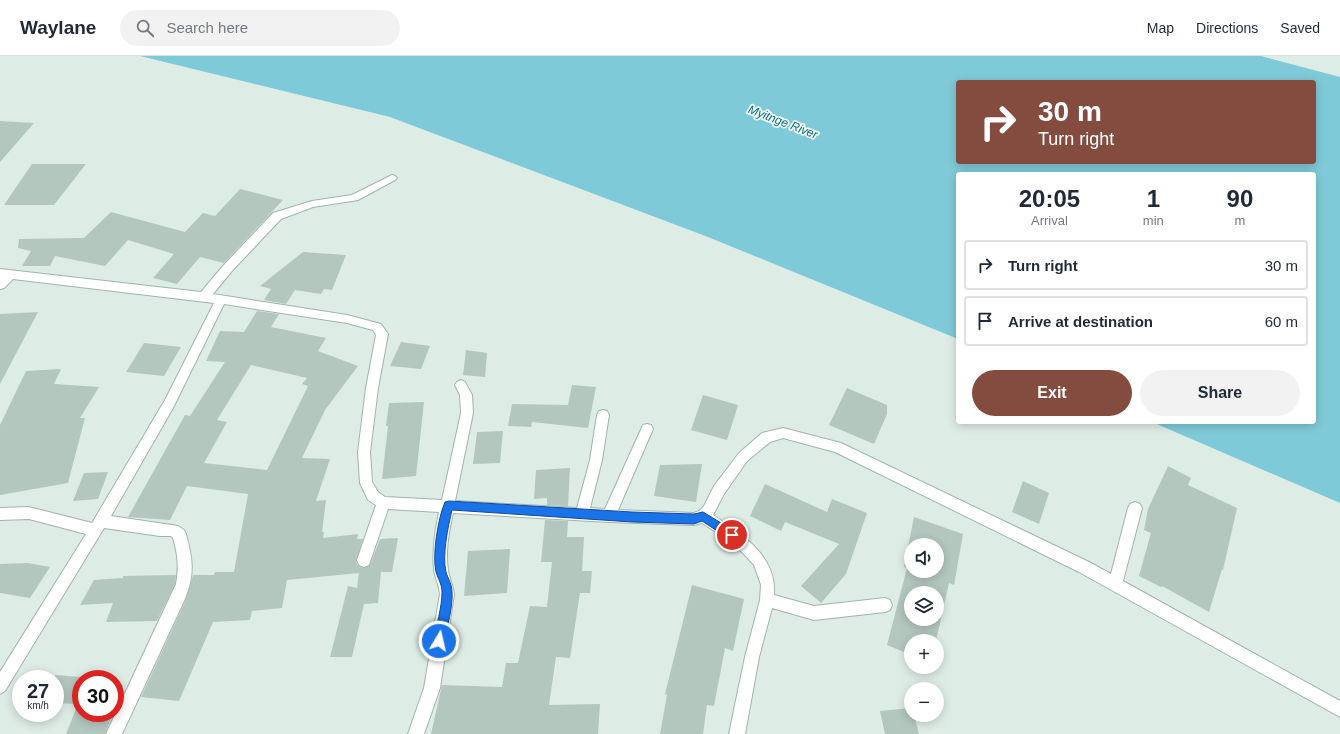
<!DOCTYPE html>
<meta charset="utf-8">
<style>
body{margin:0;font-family:Arial,sans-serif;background:#f2f2f3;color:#1f2937;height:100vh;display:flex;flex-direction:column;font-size:15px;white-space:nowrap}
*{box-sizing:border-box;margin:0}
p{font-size:13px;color:#747a83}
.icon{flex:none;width:22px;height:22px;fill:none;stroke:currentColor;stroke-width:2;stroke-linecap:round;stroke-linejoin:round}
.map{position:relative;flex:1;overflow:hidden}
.side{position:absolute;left:956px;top:116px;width:360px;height:252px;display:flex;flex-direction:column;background:#fff;border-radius:4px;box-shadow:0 2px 10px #0003}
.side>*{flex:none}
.banner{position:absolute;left:956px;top:24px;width:360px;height:84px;border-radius:4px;box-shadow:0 2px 10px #0003;background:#844c3f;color:#fff;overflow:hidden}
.buttons{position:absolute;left:904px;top:482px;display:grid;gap:8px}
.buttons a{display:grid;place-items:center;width:40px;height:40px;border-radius:50%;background:#fff;box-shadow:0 2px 10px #0003;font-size:20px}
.speed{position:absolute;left:12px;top:614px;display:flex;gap:8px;font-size:20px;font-weight:700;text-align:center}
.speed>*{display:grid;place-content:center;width:52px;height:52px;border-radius:50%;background:#fff;box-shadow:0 2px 10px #0003;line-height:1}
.speed small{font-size:10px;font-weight:400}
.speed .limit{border:6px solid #d22;background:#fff;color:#111}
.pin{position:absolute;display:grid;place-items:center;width:34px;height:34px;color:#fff;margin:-17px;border:2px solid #fff;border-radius:50%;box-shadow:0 1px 4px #0007}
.me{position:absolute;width:44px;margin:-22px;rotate:9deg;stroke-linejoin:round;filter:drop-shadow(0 0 3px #0008)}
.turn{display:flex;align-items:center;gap:14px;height:84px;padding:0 16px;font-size:18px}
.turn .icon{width:52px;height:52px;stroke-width:2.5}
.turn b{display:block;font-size:28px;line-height:34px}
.eta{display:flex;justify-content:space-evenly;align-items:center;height:68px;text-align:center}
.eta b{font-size:24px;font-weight:800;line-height:28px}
.cta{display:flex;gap:8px;margin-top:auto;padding:8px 16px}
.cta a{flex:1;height:46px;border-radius:24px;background:#844c3f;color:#fff;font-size:16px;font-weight:800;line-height:46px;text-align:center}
.cta a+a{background:#f2f2f3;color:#1f2937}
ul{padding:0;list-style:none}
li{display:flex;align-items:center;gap:12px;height:50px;margin:0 8px 6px;padding:0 8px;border:2px solid #e0e1e3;border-radius:4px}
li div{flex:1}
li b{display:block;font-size:15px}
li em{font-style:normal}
header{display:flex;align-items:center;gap:24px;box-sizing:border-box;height:56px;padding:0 20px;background:#fff;border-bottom:1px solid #e0e1e3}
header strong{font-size:19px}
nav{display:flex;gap:22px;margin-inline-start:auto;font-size:14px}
.search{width:280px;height:36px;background:#f2f2f3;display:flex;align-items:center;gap:10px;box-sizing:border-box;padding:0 14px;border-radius:22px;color:#747a83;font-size:15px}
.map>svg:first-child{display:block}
.water{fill:#7fcad8;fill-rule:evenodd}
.building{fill:#b3c7bf;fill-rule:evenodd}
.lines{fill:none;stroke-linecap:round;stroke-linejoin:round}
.minor-casing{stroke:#a0b4ad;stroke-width:2}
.minor{fill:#fff;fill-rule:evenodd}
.route{fill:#1a73e8;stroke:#114b97}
.labels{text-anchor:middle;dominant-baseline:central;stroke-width:3.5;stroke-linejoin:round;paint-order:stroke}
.far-water-label{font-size:12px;font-style:italic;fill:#116d80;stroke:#eff8f3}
</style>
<header>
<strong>Waylane</strong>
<div class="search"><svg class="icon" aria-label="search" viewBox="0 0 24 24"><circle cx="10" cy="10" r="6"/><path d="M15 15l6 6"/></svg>Search here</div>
<nav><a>Map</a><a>Directions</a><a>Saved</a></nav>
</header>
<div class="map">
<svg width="1340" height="678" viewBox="0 0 1340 678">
<rect width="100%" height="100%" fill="#deece6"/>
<path class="water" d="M 140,0 L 1261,0 L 1340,21 L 1340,447 L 1152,366 L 1314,366 L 1314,118 L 958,118 L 958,283 L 708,181 L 390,61 ZM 958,26 L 1314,26 L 1314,106 L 958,106 Z"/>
<g class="building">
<path d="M 0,65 L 34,67 L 0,106 Z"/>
<path d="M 32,108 L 86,108 L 54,149 L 4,149 Z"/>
<path d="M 240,133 L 283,144 L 224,207 L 200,201 L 177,228 L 153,222 L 174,198 L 128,184 L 105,210 L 55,200 L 50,210 L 22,210 L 31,195 L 18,192 L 19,183 L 84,182 L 111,156 L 185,176 L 203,157 L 215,160 Z"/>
<path d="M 303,196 L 346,199 L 332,234 L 324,233 L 321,238 L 295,234 L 286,248 L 264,244 L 271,233 L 260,230 Z"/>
<path d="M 257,255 L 279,258 L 271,271 L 326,282 L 318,295 L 358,310 L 325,354 L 302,402 L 330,403 L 316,445 L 326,444 L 322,476 L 324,476 L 323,482 L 358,478 L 357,483 L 363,483 L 356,505 L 358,510 L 363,512 L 370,509 L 380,483 L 398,482 L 392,516 L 381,516 L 378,547 L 364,548 L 352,601 L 330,601 L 348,530 L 357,532 L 359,517 L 287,524 L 282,552 L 252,555 L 250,564 L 213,566 L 179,645 L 141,641 L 185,546 L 193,519 L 214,519 L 215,516 L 234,516 L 248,438 L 187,430 L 170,464 L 128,461 L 185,359 L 190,360 L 225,306 L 206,305 L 220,275 L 244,276 ZM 251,309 L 307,322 L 302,328 L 308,330 L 267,414 L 204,407 L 227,366 L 217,364 Z"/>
<path d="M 38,256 L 0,328 L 0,258 Z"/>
<path d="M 401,286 L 430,290 L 421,313 L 390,310 Z"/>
<path d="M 144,287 L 181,291 L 164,320 L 126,316 Z"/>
<path d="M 466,294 L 487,297 L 485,321 L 463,319 Z"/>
<path d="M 61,313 L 54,328 L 99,331 L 80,362 L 85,362 L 68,427 L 0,439 L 0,369 L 26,315 Z"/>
<path d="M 572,329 L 596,331 L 588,372 L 532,366 L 531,371 L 508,370 L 512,348 L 568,349 Z"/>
<path d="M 847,332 L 887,349 L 887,358 L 874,388 L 829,369 Z"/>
<path d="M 703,339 L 738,349 L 727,384 L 691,374 Z"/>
<path d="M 424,346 L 416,420 L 382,423 L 388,370 L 386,370 L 389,347 Z"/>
<path d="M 503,375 L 500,407 L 473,408 L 477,376 Z"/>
<path d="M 702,408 L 696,446 L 654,440 L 660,409 Z"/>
<path d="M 1168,410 L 1191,422 L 1188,429 L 1237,452 L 1223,514 L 1222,513 L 1209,556 L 1162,530 L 1161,531 L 1139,520 L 1151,477 L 1144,474 L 1148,453 Z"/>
<path d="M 570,412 L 568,450 L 547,449 L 547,442 L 534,443 L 536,414 Z"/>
<path d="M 108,416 L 98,443 L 73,445 L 84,417 Z"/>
<path d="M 1023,425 L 1049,437 L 1039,468 L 1012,456 Z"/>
<path d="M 765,428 L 827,456 L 832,443 L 867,457 L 846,518 L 821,547 L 801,530 L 839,488 L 785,466 L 781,475 L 750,460 Z"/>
<path d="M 914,461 L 963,478 L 954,529 L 949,527 L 936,585 L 911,585 L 911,599 L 887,589 L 907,512 L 904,511 ZM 911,489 L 937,489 L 937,515 L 911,515 ZM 911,537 L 937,537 L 937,563 L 911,563 Z"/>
<path d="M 545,464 L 568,465 L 567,481 L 584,481 L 582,515 L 592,515 L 590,537 L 580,537 L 570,602 L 556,601 L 549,649 L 600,648 L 598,678 L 431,678 L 442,629 L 502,631 L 506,607 L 518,607 L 530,550 L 547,551 L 552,506 L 541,506 Z"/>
<path d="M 510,493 L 507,537 L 464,540 L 468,495 Z"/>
<path d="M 28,507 L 50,511 L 30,542 L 0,537 L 0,508 Z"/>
<path d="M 176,519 L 175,528 L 157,565 L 106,566 L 113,547 L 80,549 L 94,524 L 123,522 L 123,520 Z"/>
<path d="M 692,529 L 744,543 L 733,595 L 725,592 L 714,650 L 707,649 L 703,678 L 660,678 L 667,639 L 665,638 Z"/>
<path d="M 55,619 L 81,621 L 81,657 L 113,657 L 105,678 L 66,678 L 78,648 L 55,647 Z"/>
<path d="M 115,629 L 123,629 L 115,651 Z"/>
<path d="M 911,652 L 911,659 L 914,659 L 919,678 L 885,678 L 880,655 Z"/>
</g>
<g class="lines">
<g class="minor-casing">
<path id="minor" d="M 392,119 L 395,120 L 397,122 L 395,124 L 358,144 L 313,151 L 281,163 L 231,216 L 213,238 L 347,259 L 381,268 L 388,278 L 378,332 L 370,396 L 372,426 L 378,436 L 385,441 L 442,444 L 461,357 L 460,339 L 455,329 L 457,326 L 461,324 L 465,326 L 472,339 L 473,357 L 455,445 L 577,452 L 590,404 L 597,359 L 599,355 L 603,354 L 607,355 L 609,359 L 602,404 L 590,452 L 605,453 L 643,369 L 647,368 L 651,369 L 653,373 L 618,454 L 694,457 L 699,455 L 704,450 L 714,430 L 739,397 L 762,377 L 783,372 L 841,387 L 1089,506 L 1111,518 L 1128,452 L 1130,448 L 1135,446 L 1140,448 L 1142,452 L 1123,525 L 1340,645 L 1340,661 L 1079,516 L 835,396 L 783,382 L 770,386 L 747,405 L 724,438 L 713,459 C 742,478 777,500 774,539 L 814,550 L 885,542 L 890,544 L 892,549 L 890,554 L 885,556 L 814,564 L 772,552 L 759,601 L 745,678 L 729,678 L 745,601 L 760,544 L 761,529 L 754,509 L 743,497 L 727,483 L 702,467 L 694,469 L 609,466 L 453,457 C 449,475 445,495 448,514 C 449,522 453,529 454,538 L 440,632 L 424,678 L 408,678 L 424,632 L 440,538 C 439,529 435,522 434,513 C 432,495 435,475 439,456 L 388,453 L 369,509 L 364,511 L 359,509 L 357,504 L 376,449 L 368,444 L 360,427 L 358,396 L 366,332 L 376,279 L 373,274 L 347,267 L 224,248 L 173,352 L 111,460 L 178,470 L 184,474 L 186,478 C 193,504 195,519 184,545 L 122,678 L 106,678 L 176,528 C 179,511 178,499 173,482 L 171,480 L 160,480 L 104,472 L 5,635 L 0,638 L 0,616 L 86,478 L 29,463 L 0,464 L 0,452 L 29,451 L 92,467 L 165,344 L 214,247 L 13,223 L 4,232 L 0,233 L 0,213 L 201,236 L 223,210 L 273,157 L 312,145 L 352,139 Z"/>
</g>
<use href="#minor" class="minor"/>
</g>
<path class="route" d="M 449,445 L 632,456 L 694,458 L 703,456 L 736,476 L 737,479 L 736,482 L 732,484 L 728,482 L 702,465 L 694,468 L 632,466 L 452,454 C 448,471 442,499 446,516 C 448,523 452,528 452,536 C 453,552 447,569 445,585 L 443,589 L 439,590 L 435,589 L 434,585 C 436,569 442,552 442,536 C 442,528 438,523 436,516 C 432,499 438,462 445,446 Z"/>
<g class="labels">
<g class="far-water-label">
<text transform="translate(783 66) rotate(21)">Myitnge River</text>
</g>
</g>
</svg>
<div class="buttons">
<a><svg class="icon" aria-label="sound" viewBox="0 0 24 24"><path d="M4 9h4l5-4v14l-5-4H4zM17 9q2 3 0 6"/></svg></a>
<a><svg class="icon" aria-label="layers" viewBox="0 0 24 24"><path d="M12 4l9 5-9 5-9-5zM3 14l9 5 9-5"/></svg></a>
<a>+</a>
<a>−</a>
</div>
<div class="speed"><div>27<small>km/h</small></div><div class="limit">30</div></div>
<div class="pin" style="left:732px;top:479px;background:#d93025"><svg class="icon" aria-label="arrive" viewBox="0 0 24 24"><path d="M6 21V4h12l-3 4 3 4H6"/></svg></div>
<svg class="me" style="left:439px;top:585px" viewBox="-20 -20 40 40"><circle r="17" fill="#1a73e8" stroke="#fff" stroke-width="3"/><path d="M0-11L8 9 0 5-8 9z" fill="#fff"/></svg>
<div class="banner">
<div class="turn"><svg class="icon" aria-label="right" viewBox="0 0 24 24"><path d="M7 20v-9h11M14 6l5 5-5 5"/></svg><div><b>30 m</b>Turn right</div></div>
</div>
<section class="side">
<div class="eta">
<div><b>20:05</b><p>Arrival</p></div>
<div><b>1</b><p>min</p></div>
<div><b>90</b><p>m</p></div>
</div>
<ul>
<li><svg class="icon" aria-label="right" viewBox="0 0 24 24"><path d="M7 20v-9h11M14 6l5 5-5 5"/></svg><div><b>Turn right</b></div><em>30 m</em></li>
<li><svg class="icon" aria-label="arrive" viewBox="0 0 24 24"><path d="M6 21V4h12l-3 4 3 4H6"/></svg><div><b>Arrive at destination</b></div><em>60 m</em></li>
</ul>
<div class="cta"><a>Exit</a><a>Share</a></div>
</section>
</div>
